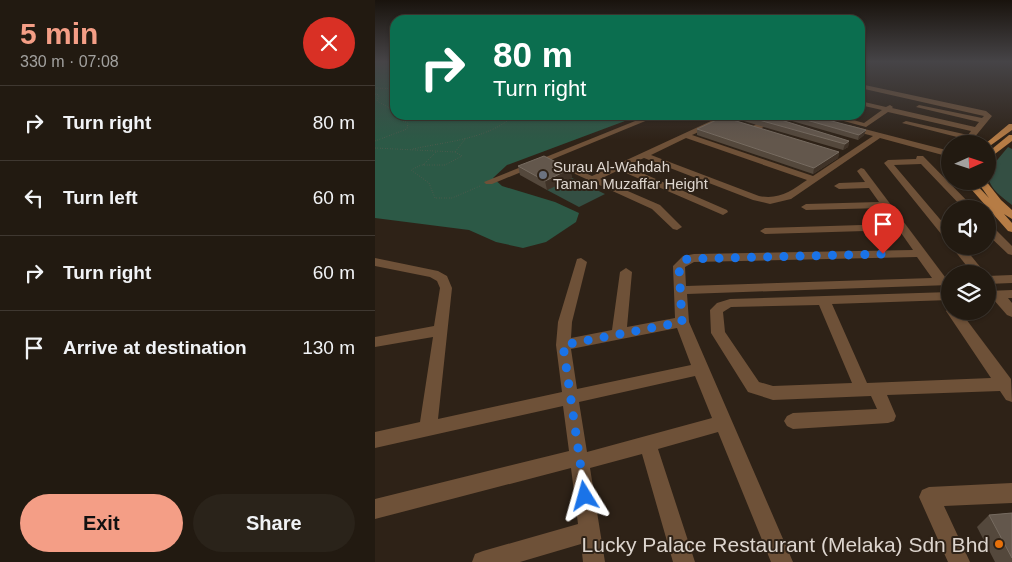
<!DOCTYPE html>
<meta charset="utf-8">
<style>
body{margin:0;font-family:Arial,sans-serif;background:#2a231a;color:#f1f3f6;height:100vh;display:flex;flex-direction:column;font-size:19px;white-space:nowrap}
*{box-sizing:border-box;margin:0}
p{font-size:16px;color:#a2a19f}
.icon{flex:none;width:28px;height:28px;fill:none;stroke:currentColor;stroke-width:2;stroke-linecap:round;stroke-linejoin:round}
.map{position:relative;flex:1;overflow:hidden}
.details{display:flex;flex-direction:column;background:#221a11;width:375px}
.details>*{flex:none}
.banner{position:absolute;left:15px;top:15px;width:475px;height:105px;border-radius:15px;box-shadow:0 1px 4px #0004,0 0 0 1px #3f3831;background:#0b6e4f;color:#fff;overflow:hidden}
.needle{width:32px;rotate:87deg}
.controls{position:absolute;left:566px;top:135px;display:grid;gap:10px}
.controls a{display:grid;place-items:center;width:55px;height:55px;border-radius:50%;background:#221a11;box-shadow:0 1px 4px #0004,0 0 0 1px #3f3831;font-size:25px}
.pin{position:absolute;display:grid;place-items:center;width:42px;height:42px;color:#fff;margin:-51px -21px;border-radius:50% 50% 50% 0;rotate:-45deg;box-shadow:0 0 5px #0007}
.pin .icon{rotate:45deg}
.me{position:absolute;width:55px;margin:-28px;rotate:352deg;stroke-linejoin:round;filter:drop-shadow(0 0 4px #0008)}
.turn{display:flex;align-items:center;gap:18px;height:105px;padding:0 20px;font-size:22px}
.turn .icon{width:65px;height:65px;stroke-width:2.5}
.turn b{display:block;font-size:35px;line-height:42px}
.round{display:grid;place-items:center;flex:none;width:52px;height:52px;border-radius:26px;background:#2a231a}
.summary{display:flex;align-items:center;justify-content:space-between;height:85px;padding:0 20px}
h1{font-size:30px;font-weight:700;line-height:38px;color:#f49e86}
.button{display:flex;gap:10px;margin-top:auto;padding:10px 20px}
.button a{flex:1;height:58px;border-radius:30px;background:#f49e86;color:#111;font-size:20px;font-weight:700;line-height:58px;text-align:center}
.button a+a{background:#2a231a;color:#f1f3f6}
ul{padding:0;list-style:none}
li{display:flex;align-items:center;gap:15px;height:75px;padding:0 20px;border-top:1px solid #3f3831}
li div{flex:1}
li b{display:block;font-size:19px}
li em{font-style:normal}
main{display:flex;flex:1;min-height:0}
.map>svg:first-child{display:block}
.green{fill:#344f43}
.forest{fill:#2c5946}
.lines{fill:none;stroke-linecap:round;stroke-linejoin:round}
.path{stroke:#665c52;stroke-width:1;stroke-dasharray:0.5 2;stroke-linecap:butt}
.minor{fill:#6e5138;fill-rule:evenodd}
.major{fill:#b67c45;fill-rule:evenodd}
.wall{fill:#54483c}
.shaded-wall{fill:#3f3227}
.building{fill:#63574c;stroke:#766b60}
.route{stroke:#1a73e8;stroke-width:9;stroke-dasharray:0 16.2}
.worship-dot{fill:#6b7280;stroke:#2e2217;stroke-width:2}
.food-dot{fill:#e8710a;stroke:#2e2217;stroke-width:2}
.labels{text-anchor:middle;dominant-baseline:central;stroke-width:4;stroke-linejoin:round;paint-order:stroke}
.far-poi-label{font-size:15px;fill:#ddd5ce;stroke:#2e2217;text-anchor:start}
.near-poi-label{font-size:21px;fill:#ddd5ce;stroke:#2e2217;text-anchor:end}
</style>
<main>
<section class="details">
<div class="summary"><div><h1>5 min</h1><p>330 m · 07:08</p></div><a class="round" style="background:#d93025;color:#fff"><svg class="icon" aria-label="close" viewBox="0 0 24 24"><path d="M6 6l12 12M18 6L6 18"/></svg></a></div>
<ul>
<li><svg class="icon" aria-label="right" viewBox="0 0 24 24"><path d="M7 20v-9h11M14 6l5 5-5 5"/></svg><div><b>Turn right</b></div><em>80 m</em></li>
<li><svg class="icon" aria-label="left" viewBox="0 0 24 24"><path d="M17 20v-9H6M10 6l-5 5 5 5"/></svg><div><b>Turn left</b></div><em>60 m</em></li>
<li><svg class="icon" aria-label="right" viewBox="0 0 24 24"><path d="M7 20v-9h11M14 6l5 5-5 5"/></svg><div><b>Turn right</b></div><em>60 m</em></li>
<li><svg class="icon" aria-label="arrive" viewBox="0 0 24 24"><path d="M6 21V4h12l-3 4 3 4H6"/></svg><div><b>Arrive at destination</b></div><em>130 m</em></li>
</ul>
<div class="button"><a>Exit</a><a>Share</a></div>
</section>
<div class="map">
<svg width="637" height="562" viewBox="0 0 637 562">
<rect width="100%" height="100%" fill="#2e2217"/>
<g class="green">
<path d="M 633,147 L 637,149 L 637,205 C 626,196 612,188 613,171 Z"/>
<path d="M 197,178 L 230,194 L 204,207 L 172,190 Z"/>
</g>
<path class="forest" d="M 0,61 L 20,61 L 20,115 L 266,115 L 132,165 L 118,178 L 127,186 L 180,202 L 204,213 L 201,222 L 171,242 L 148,248 L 121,242 L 94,230 L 0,218 Z"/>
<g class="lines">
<g class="path">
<path d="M 0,88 L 20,89"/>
<path d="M 0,94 L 4,95 L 2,101 L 20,111"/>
<path d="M 13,108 L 20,106"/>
<path d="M 0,141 L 32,129 L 33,123 L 26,120 L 25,115"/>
<path d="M 0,148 L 80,152 L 87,156 L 70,165 L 46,165 L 36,170 L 54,183 L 60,198 L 77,198 L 105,186"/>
<path d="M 38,149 C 73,141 111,140 140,115"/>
<path d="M 80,152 L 91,138"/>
<path d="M 48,165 L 61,152"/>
</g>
<g class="minor">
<path d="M 485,84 L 611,111 L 617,116 L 594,144 L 586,144 L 590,139 L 527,123 L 531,121 L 593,135 L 596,131 L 513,112 L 491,127 L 450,116 L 448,115 L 460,115 L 489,123 L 507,110 L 485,105 L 485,101 L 511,107 L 515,105 L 518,107 L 517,108 L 600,127 L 604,122 L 541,107 L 544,105 L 607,118 L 609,116 L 485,88 Z"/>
<path d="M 275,115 L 285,115 L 117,184 L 111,184 L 109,182 Z"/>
<path d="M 397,115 L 406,115 L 384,130 L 378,130 L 378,126 Z"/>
<path d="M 336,121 L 339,121 L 339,125 L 317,135 L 438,176 L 498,136 L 471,129 L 470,127 L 474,125 L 575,151 L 575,157 L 505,138 L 416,199 L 395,204 L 378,200 L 269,158 L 251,166 L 352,210 L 353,212 L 348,215 L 244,170 L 225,179 L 285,205 L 307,227 L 302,230 L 298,229 L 277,209 L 176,163 L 183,161 L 217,176 ZM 311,138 L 432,180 C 416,191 404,200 384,196 L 276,155 Z"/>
<path d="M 542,156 L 548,156 L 600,209 L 589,209 L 546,164 L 519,165 L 575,231 L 575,241 L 571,240 L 509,163 L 513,160 L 541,159 Z"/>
<path d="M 486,168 L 489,169 L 570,277 L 575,277 L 575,285 L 312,294 L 314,322 L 418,562 L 396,562 L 343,432 L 283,449 L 320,562 L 298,562 L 267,454 L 215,468 L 230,562 L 208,562 L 206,544 L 145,562 L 97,562 L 100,554 L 108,551 L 203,524 L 196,468 L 0,519 L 0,499 L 194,451 L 188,406 L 0,448 L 0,432 L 45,422 L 58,337 L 0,347 L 0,337 L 59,326 L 65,288 L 62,281 L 55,277 L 0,266 L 0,258 L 63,271 L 72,276 L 77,288 L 63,419 L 187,392 L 181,345 L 183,322 L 202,259 L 206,258 L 212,262 L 197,322 L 196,338 L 237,330 L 245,272 L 251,268 L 257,272 L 252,327 L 300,318 L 298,266 L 308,256 L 319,254 L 538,250 L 524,230 L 390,234 L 385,231 L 390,228 L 519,224 L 508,208 L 431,210 L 426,207 L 431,204 L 504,202 L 494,188 L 464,189 L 459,186 L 464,183 L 490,182 L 482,171 ZM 542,257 L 557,278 L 311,286 L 310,267 L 319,262 ZM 302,328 L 316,365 L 202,389 L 196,349 ZM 320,376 L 337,418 L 212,452 L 204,402 Z"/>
<path d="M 612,224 L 616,225 L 637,246 L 637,255 L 633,254 L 612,234 Z"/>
<path d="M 576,246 L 588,246 L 611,274 L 598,274 Z"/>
<path d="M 637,275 L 637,283 L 612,284 L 612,276 Z"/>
<path d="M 637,290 L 637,298 L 633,298 L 637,303 L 637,317 L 632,315 L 618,299 L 612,299 L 612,291 Z"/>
<path d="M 575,292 L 575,300 L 457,304 L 492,383 L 616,378 L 571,311 L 575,307 L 575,311 L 585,311 L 636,379 L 637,402 L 631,400 L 625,391 L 512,395 L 521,416 L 519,421 L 513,423 L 418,429 L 412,426 L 409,421 L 412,416 L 418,413 L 502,409 L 496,396 L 398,400 L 373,392 L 336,333 L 335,310 L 342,303 L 355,299 ZM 444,305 L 477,383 L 398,386 L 384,382 L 350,332 L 348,312 L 356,307 Z"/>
<path d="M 637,483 L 637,503 L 569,506 L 595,562 L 573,562 L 544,497 L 547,490 L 554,487 Z"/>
</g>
<g class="major">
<path d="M 634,124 L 637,124 L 637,130 L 612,148 L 612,144 L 610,144 Z"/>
<path d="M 634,135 L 637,135 L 637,141 L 612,160 L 612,153 Z"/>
<path d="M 589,181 L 598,181 L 614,198 L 602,181 L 611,181 L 626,200 L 637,210 L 637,219 L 629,214 L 637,223 L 637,232 L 633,231 Z"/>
</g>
</g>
<g class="wall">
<path d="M 348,115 L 390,115 L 474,141 L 473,147 L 468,150 Z"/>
<path d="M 403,115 L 434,115 L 491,130 L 489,135 L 483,140 L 403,117 Z"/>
<path d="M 322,129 L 464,152 L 463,158 L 438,174 L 322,135 Z"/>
<path d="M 143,166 L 195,169 L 197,178 L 172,190 L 145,175 Z"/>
<path d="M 637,513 L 637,562 L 620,562 L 602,527 L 614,515 Z"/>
</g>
<g class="shaded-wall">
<path d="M 491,130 L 489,135 L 483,140 L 484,135 Z"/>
<path d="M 474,141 L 473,147 L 468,150 L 470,144 Z"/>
<path d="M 464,152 L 463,158 L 438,174 L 439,168 Z"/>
<path d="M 195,169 L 197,178 L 172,190 L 170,181 Z"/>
</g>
<g class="building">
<path d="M 366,115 L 390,115 L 474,141 L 470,144 Z"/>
<path d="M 414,115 L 434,115 L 491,130 L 484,135 Z"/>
<path d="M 348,117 L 464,152 L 439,168 L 322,129 Z"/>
<path d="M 169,156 L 195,169 L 170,181 L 143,166 Z"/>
<path d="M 637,513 L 637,558 L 614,515 Z"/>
</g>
<linearGradient id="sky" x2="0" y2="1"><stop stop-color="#19130d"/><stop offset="0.44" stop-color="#464447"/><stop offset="1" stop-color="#464447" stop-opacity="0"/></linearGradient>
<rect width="637" height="140" fill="url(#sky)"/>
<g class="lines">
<path class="route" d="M 210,496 L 188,345 L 307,322 L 304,266 L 312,259 L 508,254"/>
</g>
<circle class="worship-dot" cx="168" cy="175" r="5"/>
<circle class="food-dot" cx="624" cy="544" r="5"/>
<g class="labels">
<g class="far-poi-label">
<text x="178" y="166">Surau Al-Wahdah<tspan x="178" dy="17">Taman Muzaffar Height</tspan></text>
</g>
<g class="near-poi-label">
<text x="614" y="544">Lucky Palace Restaurant (Melaka) Sdn Bhd</text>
</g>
</g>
</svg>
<div class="controls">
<a><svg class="needle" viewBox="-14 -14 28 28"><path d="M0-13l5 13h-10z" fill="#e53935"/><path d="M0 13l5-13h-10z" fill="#a2a19f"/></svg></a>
<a><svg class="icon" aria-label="sound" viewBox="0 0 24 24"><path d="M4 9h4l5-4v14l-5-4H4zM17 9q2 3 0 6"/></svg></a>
<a><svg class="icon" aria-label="layers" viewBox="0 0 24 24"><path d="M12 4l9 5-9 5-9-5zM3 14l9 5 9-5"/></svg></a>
</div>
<div class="pin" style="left:508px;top:254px;background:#d93025"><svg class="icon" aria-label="arrive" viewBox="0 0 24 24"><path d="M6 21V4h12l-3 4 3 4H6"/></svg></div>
<svg class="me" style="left:210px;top:496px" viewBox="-20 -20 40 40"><path d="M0-17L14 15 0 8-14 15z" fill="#1a73e8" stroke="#fff" stroke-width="4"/></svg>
<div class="banner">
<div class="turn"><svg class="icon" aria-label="right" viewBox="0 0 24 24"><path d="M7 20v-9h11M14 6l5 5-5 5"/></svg><div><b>80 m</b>Turn right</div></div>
</div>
</div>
</main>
